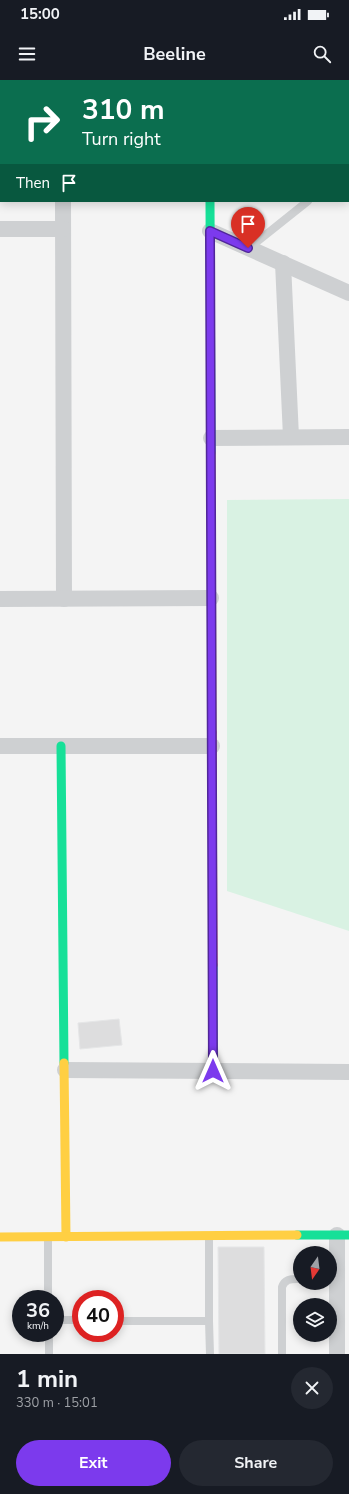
<!DOCTYPE html>
<meta charset="utf-8">
<style>
body{margin:0;font-family:"Nunito Sans",sans-serif;background:#242831;color:#f1f3f6;height:100vh;display:flex;flex-direction:column;font-size:15px;white-space:nowrap}
*{box-sizing:border-box;margin:0}
p{font-size:13px;color:#9ea1a6}
.icon{flex:none;width:22px;height:22px;fill:none;stroke:currentColor;stroke-width:2;stroke-linecap:round;stroke-linejoin:round}
.map{position:relative;height:1274px;overflow:hidden}
.side{display:flex;flex-direction:column;background:#171b24;flex:1}
.side>*{flex:none}
.guide{position:absolute;left:0px;top:0px;width:349px;height:122px;box-shadow:0 2px 10px #0003;background:#0b6e4f;color:#fff;overflow:hidden}
.needle{width:26px;rotate:194deg}
.tools{position:absolute;left:293px;top:1166px;display:grid;gap:8px}
.tools a{display:grid;place-items:center;width:44px;height:44px;border-radius:50%;background:#171b24;box-shadow:0 2px 10px #0003;font-size:20px}
.speed{position:absolute;left:12px;top:1210px;display:flex;gap:8px;font-size:20px;font-weight:700;text-align:center}
.speed>*{display:grid;place-content:center;width:52px;height:52px;border-radius:50%;background:#171b24;box-shadow:0 2px 10px #0003;line-height:1}
.speed small{font-size:10px;font-weight:400}
.speed .limit{border:6px solid #d22;background:#fff;color:#111}
.pin{position:absolute;display:grid;place-items:center;width:34px;height:34px;color:#fff;margin:-41px -17px;border-radius:50% 50% 50% 0;rotate:-45deg;box-shadow:0 0 4px #0007}
.pin .icon{rotate:45deg}
.me{position:absolute;width:44px;margin:-22px;rotate:0deg;stroke-linejoin:round;filter:drop-shadow(0 0 3px #0008)}
.turn{display:flex;align-items:center;gap:14px;height:84px;padding:0 16px;font-size:18px}
.turn .icon{width:52px;height:52px;stroke-width:2.5}
.turn b{display:block;font-size:28px;line-height:34px}
.then{display:flex;align-items:center;height:38px;padding:0 16px;background:#0003;gap:8px;font-size:15px}
.round{display:grid;place-items:center;flex:none;width:42px;height:42px;border-radius:21px;background:#242831}
.summary{display:flex;align-items:center;justify-content:space-between;height:68px;padding:0 16px}
h1{font-size:24px;font-weight:700;line-height:30px}
.primary-button{display:flex;gap:8px;margin-top:auto;padding:8px 16px}
.primary-button a{flex:1;height:46px;border-radius:24px;background:#7c3aed;color:#fff;font-size:16px;font-weight:700;line-height:46px;text-align:center}
.primary-button a+a{background:#242831;color:#f1f3f6}
.status{display:flex;justify-content:space-between;align-items:center;height:28px;padding:0 20px;background:#171b24;direction:ltr}
.status svg{height:11px;fill:currentColor}
header{display:flex;justify-content:space-between;align-items:center;height:52px;padding:0 16px;background:#171b24;font-size:18px;font-weight:700}
.map>svg:first-child{display:block}
.green{fill:#d9f2e3}
.building{fill:#ddddde;stroke:#e5e6e7}
.lines{fill:none;stroke-linecap:round;stroke-linejoin:round}
.lane{stroke:#ced0d2;stroke-width:8}
.street{stroke:#ced0d2;stroke-width:16}
.fast{stroke:#16e098;stroke-width:9}
.slow{stroke:#ffcf43;stroke-width:9}
.jam{stroke:#f24e42;stroke-width:9}
.route-casing{stroke:#51269a;stroke-width:10}
.route{stroke:#7c3aed;stroke-width:7}
</style>
<div class="status"><b>15:00</b><svg viewBox="0 0 49 12"><path d="M0 12V9h3v3zM5 12V6h3v6zM10 12V3h3v9zM15 12V0h3v12zM26 1h20v11H26zM47 4h2v5h-2z"/></svg></div>
<header><svg class="icon" aria-label="menu" viewBox="0 0 24 24"><path d="M4 6h16M4 12h16M4 18h16"/></svg>Beeline<svg class="icon" aria-label="search" viewBox="0 0 24 24"><circle cx="10" cy="10" r="6"/><path d="M15 15l6 6"/></svg></header>
<div class="map">
<svg width="349" height="1274" viewBox="0 0 349 1274">
<rect width="100%" height="100%" fill="#f4f4f4"/>
<path class="green" d="M 349,419 L 349,851 L 227,811 L 227,420 Z"/>
<g class="building">
<path d="M 119,939 L 122,965 L 80,969 L 78,943 Z"/>
<path d="M 218,1167 L 264,1167 L 265,1274 L 219,1274 Z"/>
</g>
<g class="lines">
<g class="lane">
<path d="M 348,78 L 349,77"/>
<path d="M 249,168 L 308,121"/>
<path d="M 48,1157 L 48,1219"/>
<path d="M 55,1240 L 81,1240"/>
<path d="M 115,1241 L 209,1241 L 209,1157"/>
<path d="M 209,1241 L 210,1274"/>
<path d="M 49,1253 L 49,1274"/>
<path d="M 282,1274 L 282,1207 C 285,1198 292,1199 300,1199"/>
</g>
<g class="street">
<path d="M 62,0 L 62,1"/>
<path d="M 209,0 L 209,1"/>
<path d="M 63,121 L 64,519"/>
<path d="M 0,149 L 63,149"/>
<path d="M 210,151 L 349,213"/>
<path d="M 283,183 L 291,357"/>
<path d="M 211,358 L 349,357"/>
<path d="M 0,519 L 211,518"/>
<path d="M 0,666 L 212,666"/>
<path d="M 65,990 L 349,992"/>
<path d="M 337,1155 L 337,1274"/>
</g>
<g class="fast">
<path d="M 210,121 L 211,373"/>
<path d="M 61,666 L 64,983"/>
<path d="M 213,885 L 213,991"/>
<path d="M 297,1155 L 349,1155"/>
</g>
<g class="slow">
<path d="M 211,373 L 212,652"/>
<path d="M 64,983 L 66,1157"/>
<path d="M 0,1157 L 297,1155"/>
</g>
<path class="jam" d="M 212,652 L 213,885"/>
</g>
<g class="lines">
<g class="route-casing">
<path id="route" d="M 213,991 L 210,151 L 248,168"/>
</g>
<use href="#route" class="route"/>
</g>
</svg>
<div class="tools">
<a><svg class="needle" viewBox="-14 -14 28 28"><path d="M0-13l5 13h-10z" fill="#e53935"/><path d="M0 13l5-13h-10z" fill="#9ea1a6"/></svg></a>
<a><svg class="icon" aria-label="layers" viewBox="0 0 24 24"><path d="M12 4l9 5-9 5-9-5zM3 14l9 5 9-5"/></svg></a>
</div>
<div class="speed"><div>36<small>km/h</small></div><div class="limit">40</div></div>
<div class="pin" style="left:248px;top:168px;background:#d93025"><svg class="icon" aria-label="arrive" viewBox="0 0 24 24"><path d="M6 21V4h12l-3 4 3 4H6"/></svg></div>
<svg class="me" style="left:213px;top:991px" viewBox="-20 -20 40 40"><path d="M0-17L14 15 0 8-14 15z" fill="#7c3aed" stroke="#fff" stroke-width="4"/></svg>
<div class="guide">
<div class="turn"><svg class="icon" aria-label="right" viewBox="0 0 24 24"><path d="M7 20v-9h11M14 6l5 5-5 5"/></svg><div><b>310 m</b>Turn right</div></div>
<div class="then">Then<svg class="icon" aria-label="arrive" viewBox="0 0 24 24"><path d="M6 21V4h12l-3 4 3 4H6"/></svg></div>
</div>
</div>
<section class="side">
<div class="summary"><div><h1>1 min</h1><p>330 m · 15:01</p></div><a class="round"><svg class="icon" aria-label="close" viewBox="0 0 24 24"><path d="M6 6l12 12M18 6L6 18"/></svg></a></div>
<div class="primary-button"><a>Exit</a><a>Share</a></div>
</section>
